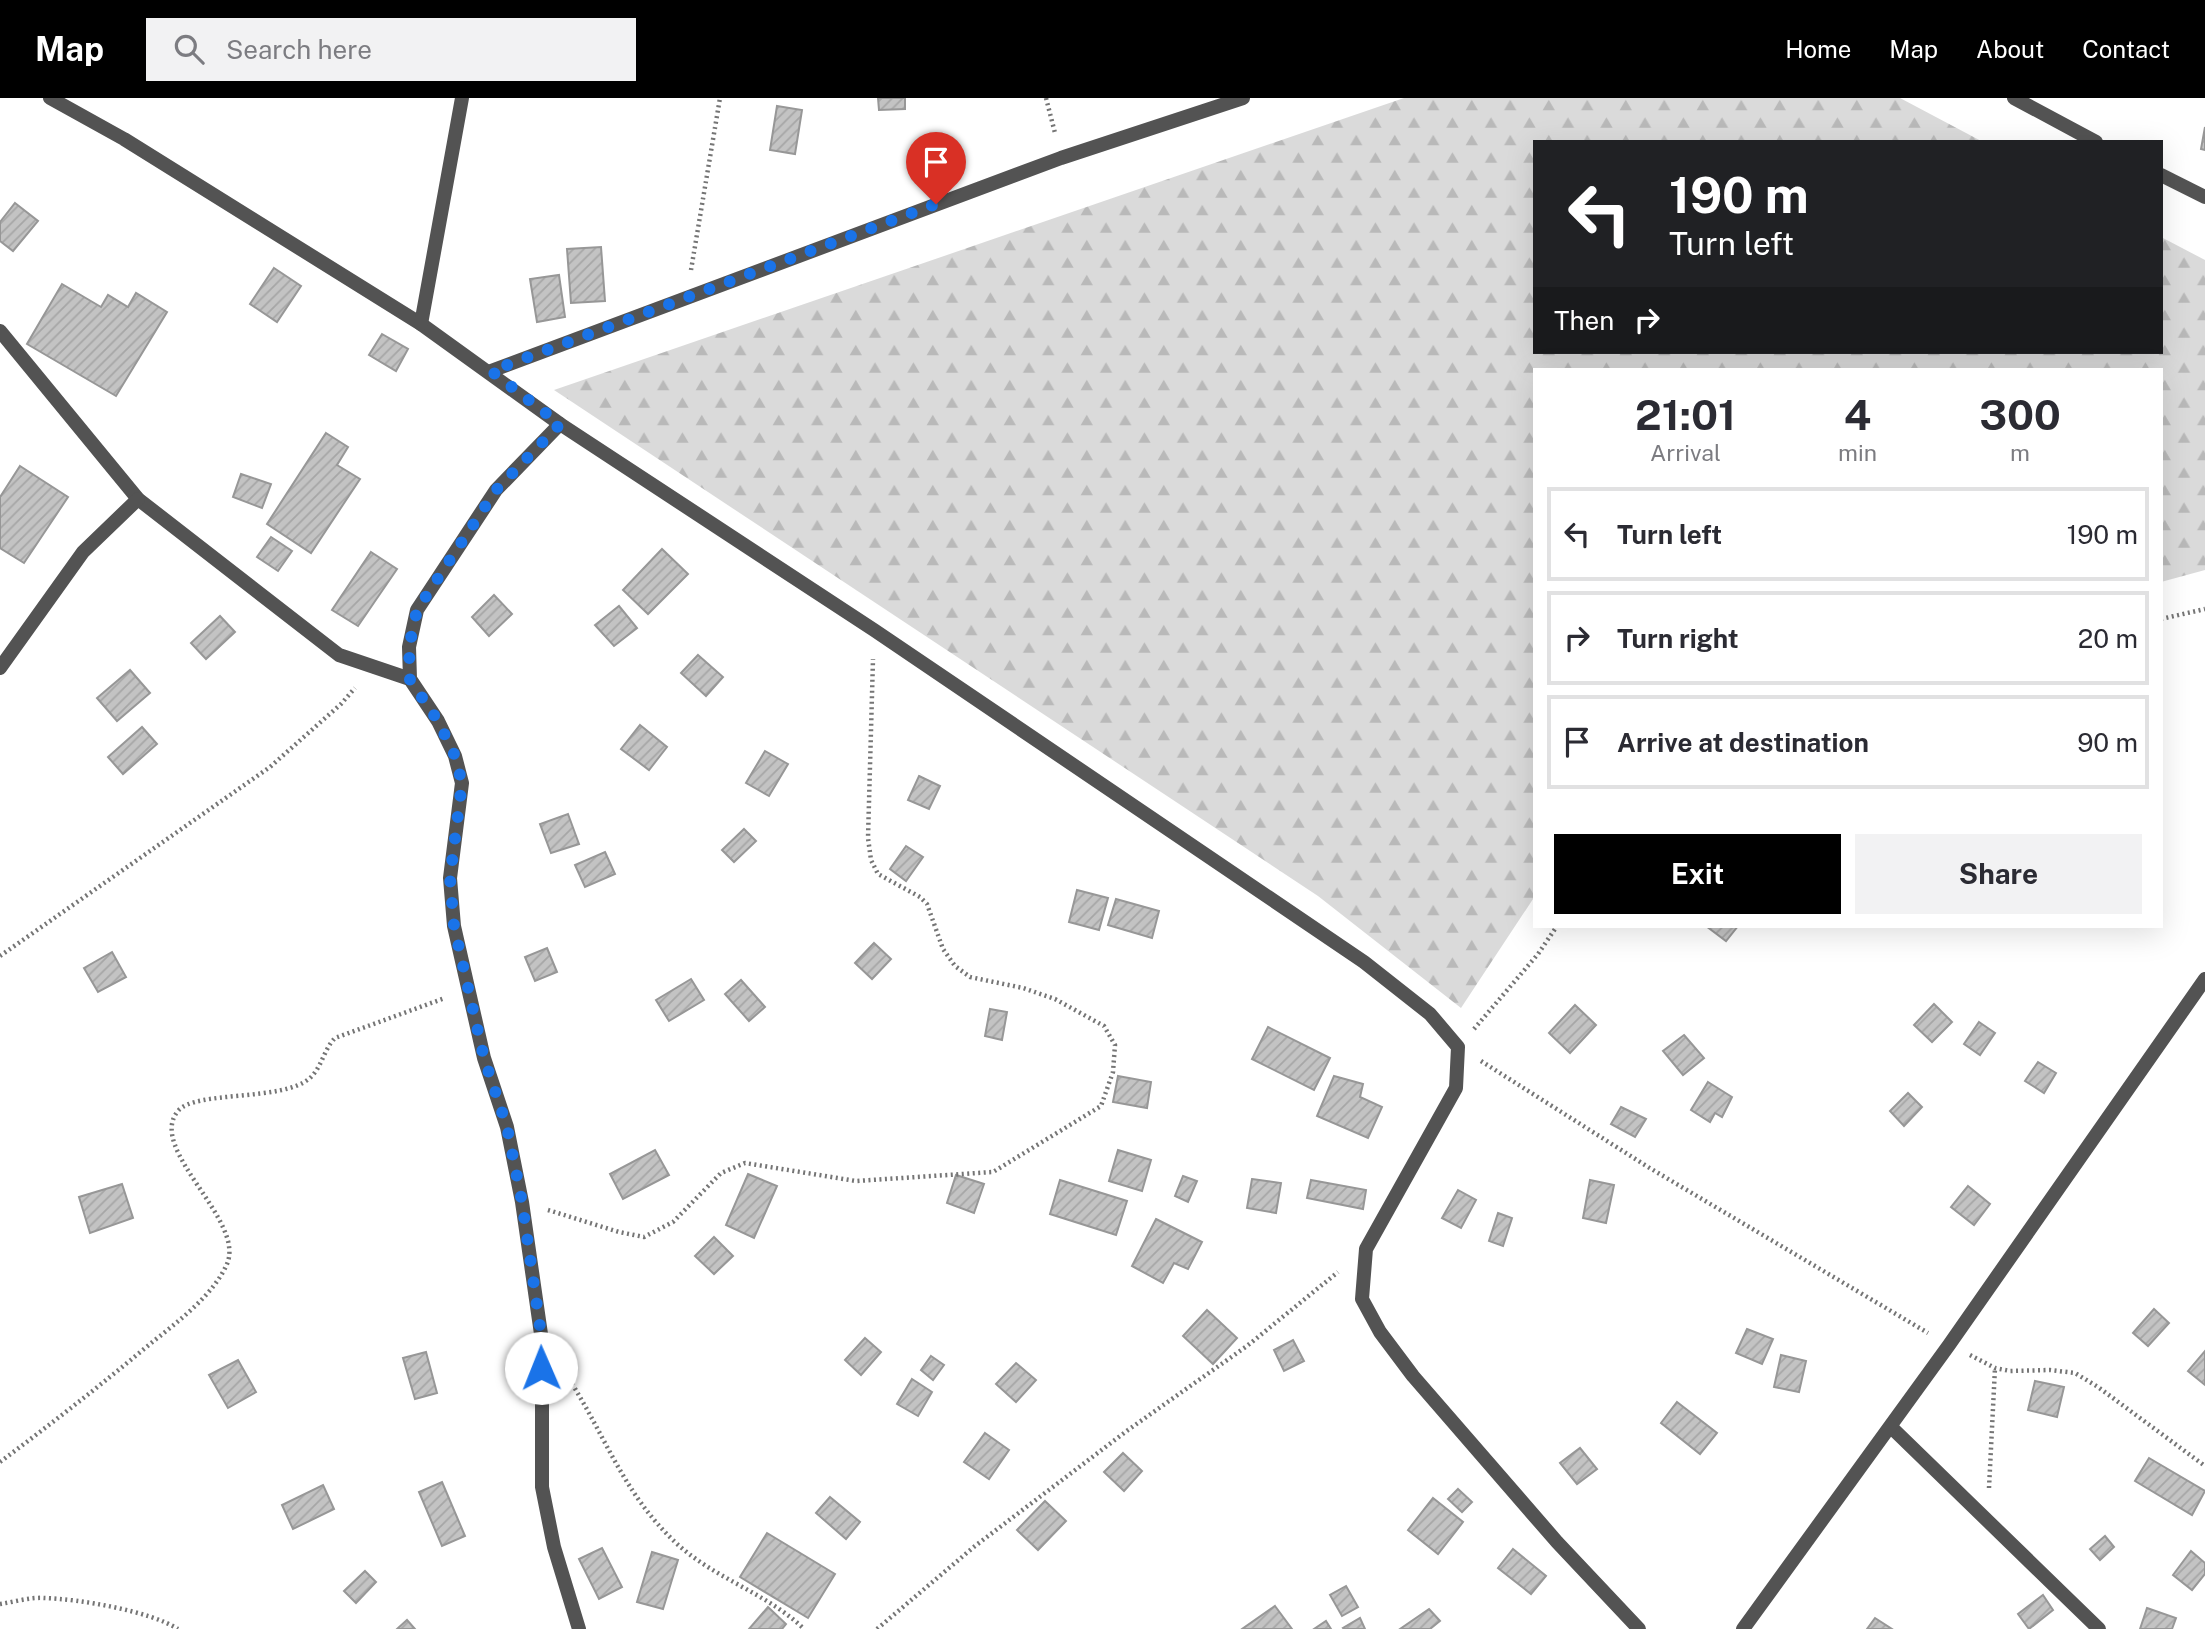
<!DOCTYPE html>
<style>
body{margin:0;font-family:"Public Sans",sans-serif;background:#f2f2f3;color:#2b2b33;height:100vh;display:flex;flex-direction:column;font-size:26px;white-space:nowrap}
*{box-sizing:border-box;margin:0}
p{font-size:23px;color:#7c7c81}
.icon{flex:none;width:38px;height:38px;fill:none;stroke:currentColor;stroke-width:2;stroke-linecap:round;stroke-linejoin:round}
.map{position:relative;flex:1;overflow:hidden}
.panel{position:absolute;left:1533px;top:270px;width:630px;height:560px;display:flex;flex-direction:column;background:#fff;border-radius:0px;box-shadow:0 7px 28px #0002}
.panel>*{flex:none}
.banner{position:absolute;left:1533px;top:42px;width:630px;height:214px;border-radius:0px;box-shadow:0 7px 28px #0002;background:#202124;color:#fff;overflow:hidden}
.pin{position:absolute;display:grid;place-items:center;width:60px;height:60px;color:#fff;margin:-72px -30px;border-radius:50% 50% 50% 0;rotate:-45deg;box-shadow:0 0 7px #0007}
.pin .icon{rotate:45deg}
.me{position:absolute;width:77px;margin:-38px;rotate:359deg;stroke-linejoin:round;filter:drop-shadow(0 0 5px #0008)}
.turn{display:flex;align-items:center;gap:24px;height:147px;padding:0 21px;font-size:32px}
.turn .icon{width:91px;height:91px;stroke-width:2.5}
.turn b{display:block;font-size:49px;line-height:60px}
.then{display:flex;align-items:center;height:66px;padding:0 21px;background:#0003;gap:14px;font-size:26px}
.eta{display:flex;justify-content:space-evenly;align-items:center;height:119px;text-align:center}
.eta b{font-size:42px;font-weight:700;line-height:49px}
.action{display:flex;gap:14px;margin-top:auto;padding:14px 21px}
.action a{flex:1;height:80px;border-radius:0px;background:#000;color:#fff;font-size:28px;font-weight:700;line-height:80px;text-align:center}
.action a+a{background:#f2f2f3;color:#2b2b33}
ul{padding:0;list-style:none}
li{display:flex;align-items:center;gap:21px;height:94px;margin:0 14px 10px;padding:0 7px;border:4px solid #e1e1e2;border-radius:0px}
li div{flex:1}
li b{display:block;font-size:26px}
li em{font-style:normal}
header{display:flex;align-items:center;gap:42px;box-sizing:border-box;height:98px;padding:0 35px;background:#000;color:#fff}
header strong{font-size:33px}
nav{display:flex;gap:38px;margin-inline-start:auto;font-size:24px}
.search{width:490px;height:63px;background:#f2f2f3;display:flex;align-items:center;gap:18px;box-sizing:border-box;padding:0 24px;border-radius:0px;color:#7c7c81;font-size:26px}
.map>svg:first-child{display:block}
.forest{fill:url(#forest-firs)}
.building{fill:url(#building-hatch);stroke:#979797;stroke-width:2}
.lines{fill:none;stroke-linecap:round;stroke-linejoin:round}
.path{stroke:#757575;stroke-width:4.5;stroke-dasharray:2 3.5;stroke-linecap:butt}
.street{stroke:#535353;stroke-width:14}
.route{stroke:#1a73e8;stroke-width:12;stroke-dasharray:0 21.6}
</style>
<header>
<strong>Map</strong>
<div class="search"><svg class="icon" aria-label="search" viewBox="0 0 24 24"><circle cx="10" cy="10" r="6"/><path d="M15 15l6 6"/></svg>Search here</div>
<nav><a>Home</a><a>Map</a><a>About</a><a>Contact</a></nav>
</header>
<div class="map">
<svg width="2205" height="1531" viewBox="0 0 2205 1531">
<defs>
<pattern id="forest-firs" width="22" height="20" patternUnits="userSpaceOnUse" patternTransform="scale(1.75)"><rect width="22" height="20" fill="#dadada"/><path d="M5 1l3.5 6h-7zM16 11l3.5 6h-7z" fill="#b9b9b9"/></pattern>
<pattern id="building-hatch" width="6" height="6" patternUnits="userSpaceOnUse" patternTransform="scale(1.75)"><rect width="6" height="6" fill="#c3c3c3"/><path d="M-1 1l2-2M0 6l6-6M5 7l2-2" fill="none" stroke="#a6a6a6"/></pattern>
</defs>
<rect width="100%" height="100%" fill="#fff"/>
<path class="forest" d="M 1404,0 L 1900,0 L 1983,44 L 1535,44 L 1535,254 L 2161,254 L 2161,139 L 2205,162 L 2205,472 L 2161,484 L 2161,271 L 1535,271 L 1535,798 L 1461,910 L 1318,798 L 554,292 Z"/>
<g class="building">
<path d="M 878,0 L 905,0 L 905,11 L 879,12 Z"/>
<path d="M 777,8 L 802,12 L 795,56 L 770,52 Z"/>
<path d="M 2205,29 L 2205,52 L 2201,51 Z"/>
<path d="M 15,105 L 38,123 L 13,153 L 0,143 L 0,124 Z"/>
<path d="M 601,149 L 605,203 L 571,205 L 567,151 Z"/>
<path d="M 274,170 L 301,188 L 277,224 L 250,206 Z"/>
<path d="M 559,177 L 565,219 L 537,224 L 530,181 Z"/>
<path d="M 62,186 L 101,209 L 108,197 L 128,209 L 136,195 L 167,214 L 116,298 L 27,246 Z"/>
<path d="M 382,236 L 408,251 L 396,273 L 369,257 Z"/>
<path d="M 326,335 L 348,349 L 337,367 L 360,381 L 311,455 L 267,426 Z"/>
<path d="M 20,368 L 68,399 L 24,465 L 0,450 L 0,399 Z"/>
<path d="M 241,376 L 271,386 L 262,410 L 233,399 Z"/>
<path d="M 271,439 L 292,453 L 278,473 L 257,459 Z"/>
<path d="M 662,451 L 688,476 L 648,516 L 623,492 Z"/>
<path d="M 371,454 L 397,471 L 358,528 L 332,512 Z"/>
<path d="M 494,497 L 512,516 L 489,538 L 472,519 Z"/>
<path d="M 619,508 L 637,530 L 614,548 L 595,527 Z"/>
<path d="M 220,518 L 235,534 L 206,561 L 191,545 Z"/>
<path d="M 698,557 L 723,579 L 706,598 L 681,575 Z"/>
<path d="M 130,572 L 150,595 L 117,623 L 97,600 Z"/>
<path d="M 640,627 L 667,649 L 649,672 L 621,651 Z"/>
<path d="M 142,629 L 157,646 L 123,676 L 108,659 Z"/>
<path d="M 765,653 L 788,666 L 769,698 L 746,685 Z"/>
<path d="M 919,678 L 940,688 L 929,711 L 908,702 Z"/>
<path d="M 568,716 L 579,746 L 551,755 L 540,726 Z"/>
<path d="M 744,731 L 756,743 L 734,764 L 722,752 Z"/>
<path d="M 906,748 L 923,759 L 906,783 L 890,771 Z"/>
<path d="M 605,754 L 615,776 L 585,789 L 575,767 Z"/>
<path d="M 1077,792 L 1108,800 L 1099,832 L 1069,824 Z"/>
<path d="M 1116,801 L 1159,813 L 1152,840 L 1108,827 Z"/>
<path d="M 1706,828 L 1738,828 L 1726,843 Z"/>
<path d="M 874,845 L 891,861 L 872,881 L 855,865 Z"/>
<path d="M 547,850 L 557,874 L 535,883 L 525,859 Z"/>
<path d="M 112,854 L 126,879 L 98,894 L 84,870 Z"/>
<path d="M 691,881 L 704,902 L 669,923 L 656,902 Z"/>
<path d="M 741,882 L 765,909 L 749,923 L 725,896 Z"/>
<path d="M 1934,906 L 1952,924 L 1932,944 L 1914,927 Z"/>
<path d="M 1575,907 L 1596,927 L 1570,955 L 1549,935 Z"/>
<path d="M 990,911 L 1007,914 L 1002,942 L 985,938 Z"/>
<path d="M 1979,924 L 1995,935 L 1980,957 L 1964,946 Z"/>
<path d="M 1268,929 L 1330,960 L 1314,992 L 1252,961 Z"/>
<path d="M 1684,937 L 1704,960 L 1683,977 L 1663,953 Z"/>
<path d="M 2038,964 L 2056,975 L 2044,995 L 2025,983 Z"/>
<path d="M 1118,978 L 1151,984 L 1147,1010 L 1113,1004 Z"/>
<path d="M 1334,978 L 1363,986 L 1360,999 L 1382,1009 L 1368,1040 L 1317,1018 Z"/>
<path d="M 1708,984 L 1732,999 L 1722,1019 L 1715,1015 L 1710,1024 L 1691,1012 Z"/>
<path d="M 1908,995 L 1922,1009 L 1904,1028 L 1890,1013 Z"/>
<path d="M 1621,1009 L 1646,1021 L 1635,1039 L 1611,1026 Z"/>
<path d="M 655,1052 L 669,1077 L 623,1101 L 610,1076 Z"/>
<path d="M 1118,1052 L 1151,1062 L 1142,1093 L 1109,1083 Z"/>
<path d="M 748,1076 L 777,1088 L 754,1140 L 726,1127 Z"/>
<path d="M 956,1077 L 984,1086 L 974,1115 L 947,1105 Z"/>
<path d="M 1183,1078 L 1197,1083 L 1188,1104 L 1175,1098 Z"/>
<path d="M 1252,1081 L 1281,1085 L 1276,1115 L 1247,1110 Z"/>
<path d="M 1060,1082 L 1127,1103 L 1116,1137 L 1050,1116 Z"/>
<path d="M 1311,1082 L 1366,1092 L 1363,1111 L 1307,1100 Z"/>
<path d="M 1590,1082 L 1614,1087 L 1606,1125 L 1583,1120 Z"/>
<path d="M 122,1086 L 133,1120 L 90,1135 L 79,1099 Z"/>
<path d="M 1968,1088 L 1990,1106 L 1974,1127 L 1951,1109 Z"/>
<path d="M 1458,1092 L 1476,1102 L 1461,1130 L 1442,1120 Z"/>
<path d="M 1498,1115 L 1512,1120 L 1503,1148 L 1489,1143 Z"/>
<path d="M 1156,1121 L 1202,1144 L 1188,1171 L 1174,1165 L 1163,1185 L 1132,1168 Z"/>
<path d="M 714,1139 L 733,1158 L 714,1176 L 695,1158 Z"/>
<path d="M 2154,1211 L 2169,1225 L 2148,1248 L 2133,1235 Z"/>
<path d="M 1207,1212 L 1237,1240 L 1213,1266 L 1183,1238 Z"/>
<path d="M 1747,1231 L 1773,1241 L 1762,1266 L 1736,1255 Z"/>
<path d="M 865,1240 L 881,1254 L 861,1277 L 845,1262 Z"/>
<path d="M 1293,1242 L 1304,1263 L 1284,1273 L 1274,1252 Z"/>
<path d="M 2205,1253 L 2205,1287 L 2188,1273 Z"/>
<path d="M 426,1254 L 437,1295 L 415,1301 L 403,1260 Z"/>
<path d="M 1781,1257 L 1806,1263 L 1799,1294 L 1774,1289 Z"/>
<path d="M 931,1258 L 944,1267 L 933,1282 L 921,1272 Z"/>
<path d="M 238,1262 L 256,1294 L 228,1310 L 209,1277 Z"/>
<path d="M 1016,1265 L 1036,1282 L 1016,1304 L 996,1286 Z"/>
<path d="M 912,1281 L 932,1294 L 918,1318 L 897,1306 Z"/>
<path d="M 2035,1283 L 2064,1289 L 2057,1319 L 2028,1312 Z"/>
<path d="M 1677,1304 L 1717,1335 L 1700,1356 L 1661,1325 Z"/>
<path d="M 985,1335 L 1009,1352 L 989,1381 L 964,1364 Z"/>
<path d="M 1580,1350 L 1597,1371 L 1577,1386 L 1560,1365 Z"/>
<path d="M 1123,1355 L 1142,1373 L 1124,1393 L 1104,1374 Z"/>
<path d="M 2149,1360 L 2205,1393 L 2192,1417 L 2135,1383 Z"/>
<path d="M 442,1384 L 465,1438 L 442,1448 L 419,1394 Z"/>
<path d="M 323,1387 L 334,1411 L 293,1431 L 282,1407 Z"/>
<path d="M 1458,1391 L 1472,1404 L 1462,1414 L 1448,1401 Z"/>
<path d="M 830,1399 L 860,1424 L 846,1441 L 816,1415 Z"/>
<path d="M 1433,1400 L 1463,1424 L 1438,1456 L 1408,1432 Z"/>
<path d="M 1045,1403 L 1066,1423 L 1038,1452 L 1017,1432 Z"/>
<path d="M 767,1435 L 835,1476 L 808,1520 L 740,1479 Z"/>
<path d="M 2105,1438 L 2114,1449 L 2100,1462 L 2090,1451 Z"/>
<path d="M 602,1450 L 622,1489 L 599,1501 L 579,1461 Z"/>
<path d="M 1513,1451 L 1546,1478 L 1531,1496 L 1498,1470 Z"/>
<path d="M 2191,1453 L 2205,1465 L 2205,1476 L 2192,1492 L 2173,1477 Z"/>
<path d="M 652,1454 L 678,1462 L 663,1511 L 637,1504 Z"/>
<path d="M 365,1473 L 376,1484 L 356,1505 L 344,1493 Z"/>
<path d="M 1346,1488 L 1358,1509 L 1342,1518 L 1330,1497 Z"/>
<path d="M 2043,1497 L 2053,1512 L 2029,1531 L 2018,1516 Z"/>
<path d="M 1275,1508 L 1292,1531 L 1242,1531 Z"/>
<path d="M 768,1509 L 786,1526 L 782,1531 L 749,1531 Z"/>
<path d="M 2147,1510 L 2176,1520 L 2172,1531 L 2140,1531 Z"/>
<path d="M 1429,1511 L 1440,1523 L 1430,1531 L 1400,1531 Z"/>
<path d="M 1360,1520 L 1365,1531 L 1344,1531 L 1343,1530 Z"/>
<path d="M 1875,1520 L 1892,1531 L 1867,1531 Z"/>
<path d="M 407,1522 L 415,1531 L 397,1531 Z"/>
<path d="M 1326,1523 L 1331,1531 L 1314,1531 Z"/>
</g>
<g class="lines">
<g class="path">
<path d="M 1046,0 L 1055,35"/>
<path d="M 691,172 L 720,0"/>
<path d="M 2161,521 L 2205,511"/>
<path d="M 0,858 L 270,669 L 341,606 L 355,590"/>
<path d="M 1474,931 L 1538,856 L 1557,828"/>
<path d="M 1481,963 L 1648,1069 L 1928,1235"/>
<path d="M 548,1112 L 619,1134 L 644,1139 L 673,1124 L 721,1075 L 745,1065 L 856,1083 L 993,1074 L 1101,1008 L 1113,974 L 1115,947 L 1104,928 L 1055,901 L 1023,890 L 970,879 L 955,868 L 943,851 L 927,806 L 920,799 L 878,776 L 871,762 L 868,740 L 873,561"/>
<path d="M 1970,1257 L 1995,1270 L 2010,1273 L 2050,1272 L 2075,1275 L 2098,1289 L 2205,1368"/>
<path d="M 569,1281 C 606,1339 623,1395 676,1445 C 715,1481 767,1495 804,1531"/>
<path d="M 0,1364 C 51,1326 101,1287 150,1246 C 176,1225 213,1198 227,1166 C 246,1122 146,1051 178,1013 C 195,992 283,1004 310,980 C 322,969 324,951 335,940 L 445,900"/>
<path d="M 1989,1390 L 1995,1270"/>
<path d="M 0,1506 C 14,1504 30,1499 44,1500 C 79,1501 150,1513 178,1531"/>
<path d="M 877,1531 L 975,1448 L 1128,1332 L 1247,1248 L 1338,1174"/>
</g>
<g class="street">
<path d="M 50,0 L 124,41 L 421,226 L 560,326 L 874,532 L 1364,864 L 1430,916 L 1458,949 L 1456,990 L 1366,1151 L 1362,1201 L 1380,1234 L 1413,1278 L 1557,1444 L 1639,1531"/>
<path d="M 2014,0 L 2096,44"/>
<path d="M 2161,77 L 2205,99"/>
<path d="M 421,226 L 462,0"/>
<path d="M 0,233 L 138,401 L 339,557 L 410,581"/>
<path d="M 491,273 L 1061,60 L 1243,0"/>
<path d="M 560,326 L 496,392 L 417,512 L 409,549 L 410,581 L 438,623 L 455,658 L 462,685 L 450,780 L 454,828 L 484,960 L 507,1029 L 522,1104 L 542,1243 L 542,1389 L 554,1449 L 579,1531"/>
<path d="M 0,570 L 83,454 L 138,401"/>
<path d="M 1891,1329 L 2099,1531"/>
<path d="M 1743,1531 L 1949,1247 L 2205,881"/>
</g>
</g>
<g class="lines">
<path class="route" d="M 541,1270 L 542,1243 L 522,1104 L 507,1029 L 484,960 L 454,828 L 450,780 L 462,685 L 455,658 L 438,623 L 410,582 L 409,549 L 417,512 L 496,392 L 560,326 L 491,273 L 936,106"/>
</g>
</svg>
<div class="pin" style="left:936px;top:106px;background:#d93025"><svg class="icon" aria-label="arrive" viewBox="0 0 24 24"><path d="M6 21V4h12l-3 4 3 4H6"/></svg></div>
<svg class="me" style="left:541px;top:1270px" viewBox="-20 -20 40 40"><circle r="19" fill="#fff"/><path d="M0-13L10 11 0 6-10 11z" fill="#1a73e8"/></svg>
<div class="banner">
<div class="turn"><svg class="icon" aria-label="left" viewBox="0 0 24 24"><path d="M17 20v-9H6M10 6l-5 5 5 5"/></svg><div><b>190 m</b>Turn left</div></div>
<div class="then">Then<svg class="icon" aria-label="right" viewBox="0 0 24 24"><path d="M7 20v-9h11M14 6l5 5-5 5"/></svg></div>
</div>
<section class="panel">
<div class="eta">
<div><b>21:01</b><p>Arrival</p></div>
<div><b>4</b><p>min</p></div>
<div><b>300</b><p>m</p></div>
</div>
<ul>
<li><svg class="icon" aria-label="left" viewBox="0 0 24 24"><path d="M17 20v-9H6M10 6l-5 5 5 5"/></svg><div><b>Turn left</b></div><em>190 m</em></li>
<li><svg class="icon" aria-label="right" viewBox="0 0 24 24"><path d="M7 20v-9h11M14 6l5 5-5 5"/></svg><div><b>Turn right</b></div><em>20 m</em></li>
<li><svg class="icon" aria-label="arrive" viewBox="0 0 24 24"><path d="M6 21V4h12l-3 4 3 4H6"/></svg><div><b>Arrive at destination</b></div><em>90 m</em></li>
</ul>
<div class="action"><a>Exit</a><a>Share</a></div>
</section>
</div>
